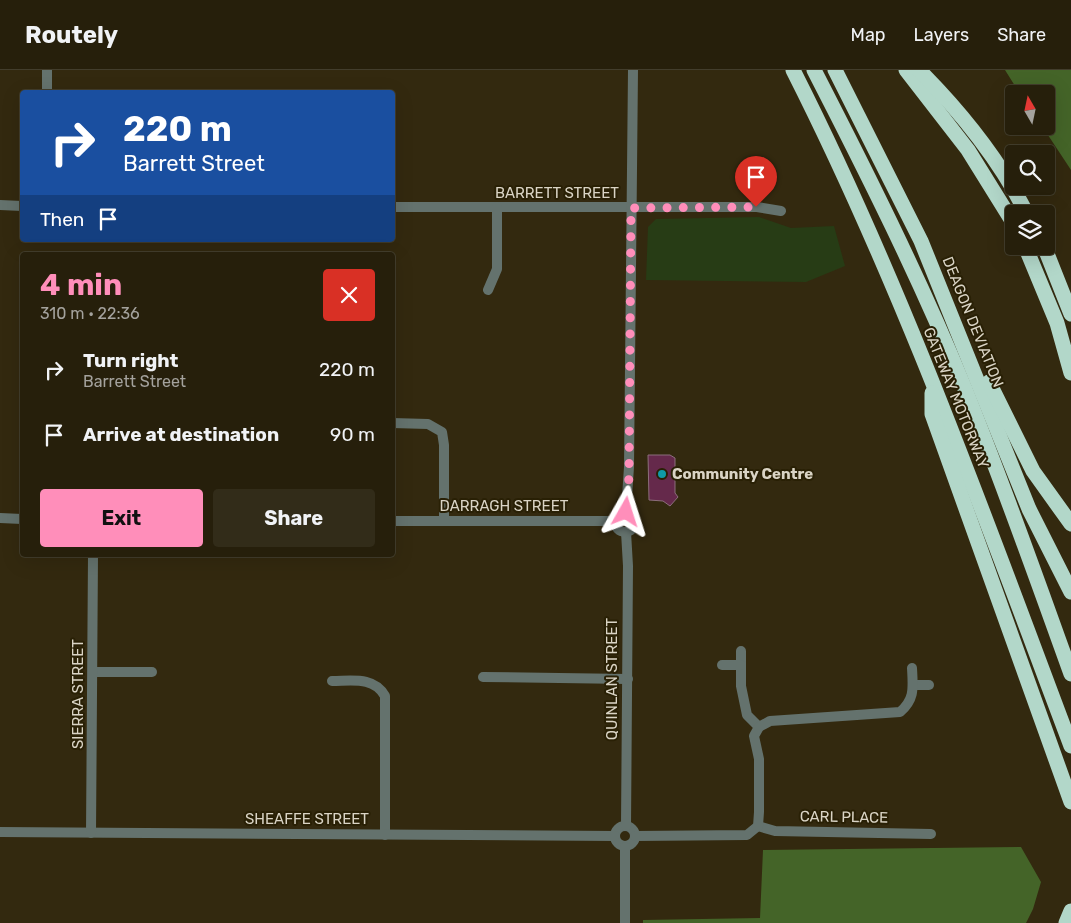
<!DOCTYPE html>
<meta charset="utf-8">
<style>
body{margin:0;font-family:Rubik,sans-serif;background:#322c19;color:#f1f3f6;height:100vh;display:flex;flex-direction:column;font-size:19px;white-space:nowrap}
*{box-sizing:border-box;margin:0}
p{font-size:16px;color:#a4a29d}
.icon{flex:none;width:28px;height:28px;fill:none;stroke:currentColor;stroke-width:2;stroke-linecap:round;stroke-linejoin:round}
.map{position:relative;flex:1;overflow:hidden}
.side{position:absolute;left:20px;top:182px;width:375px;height:305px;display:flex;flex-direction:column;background:#261f0b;border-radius:5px;box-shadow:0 5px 20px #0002,0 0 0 1px #423d2c}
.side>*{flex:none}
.hud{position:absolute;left:20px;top:20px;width:375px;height:152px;border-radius:5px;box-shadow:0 5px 20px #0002,0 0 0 1px #423d2c;background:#1a4fa0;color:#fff;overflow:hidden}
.needle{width:32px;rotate:351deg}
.buttons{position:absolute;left:1005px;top:15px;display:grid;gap:10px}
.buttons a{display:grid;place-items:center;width:50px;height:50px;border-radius:5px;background:#261f0b;box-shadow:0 5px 20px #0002,0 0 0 1px #423d2c;font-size:25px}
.pin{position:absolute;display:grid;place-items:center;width:42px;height:42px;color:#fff;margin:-51px -21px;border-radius:50% 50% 50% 0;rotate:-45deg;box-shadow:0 0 5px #0007}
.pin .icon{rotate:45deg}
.me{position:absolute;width:55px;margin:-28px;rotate:6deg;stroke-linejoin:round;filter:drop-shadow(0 0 4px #0008)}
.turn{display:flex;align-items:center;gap:18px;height:105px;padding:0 20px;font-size:22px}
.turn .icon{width:65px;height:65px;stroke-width:2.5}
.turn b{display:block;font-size:35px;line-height:42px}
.then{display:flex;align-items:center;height:48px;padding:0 20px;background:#0003;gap:10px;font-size:19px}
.round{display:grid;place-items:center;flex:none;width:52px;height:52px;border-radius:5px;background:#322c19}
.overview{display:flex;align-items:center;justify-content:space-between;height:85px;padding:0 20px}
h1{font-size:30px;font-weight:700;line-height:38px;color:#ff8eba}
.cta{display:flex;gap:10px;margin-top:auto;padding:10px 20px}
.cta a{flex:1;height:58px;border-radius:5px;background:#ff8eba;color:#111;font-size:20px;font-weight:700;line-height:58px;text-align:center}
.cta a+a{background:#322c19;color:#f1f3f6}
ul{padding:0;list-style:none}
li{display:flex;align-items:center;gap:15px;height:65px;padding:0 20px}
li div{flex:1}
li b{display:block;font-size:19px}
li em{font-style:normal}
header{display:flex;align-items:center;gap:30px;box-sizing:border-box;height:70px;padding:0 25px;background:#261f0b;border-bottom:1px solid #423d2c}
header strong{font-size:24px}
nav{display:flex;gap:28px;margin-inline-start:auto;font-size:18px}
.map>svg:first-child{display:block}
.green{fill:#273c15}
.forest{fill:#446428}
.building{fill:#65294b;stroke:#8c6e7c}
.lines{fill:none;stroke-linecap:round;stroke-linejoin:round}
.minor{stroke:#64726d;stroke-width:10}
.highway{stroke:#b2d7c9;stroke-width:15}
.route{stroke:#ff8eba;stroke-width:9;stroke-dasharray:0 16.2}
.culture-dot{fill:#0f9aa8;stroke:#292005;stroke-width:2}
.labels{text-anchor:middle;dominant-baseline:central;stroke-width:4;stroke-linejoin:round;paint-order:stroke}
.street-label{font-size:15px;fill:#dad4c5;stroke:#292005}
.poi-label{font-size:15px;font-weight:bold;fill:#dad4c5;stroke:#292005;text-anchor:start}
</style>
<header>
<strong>Routely</strong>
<nav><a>Map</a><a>Layers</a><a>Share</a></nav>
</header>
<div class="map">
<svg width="1071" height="853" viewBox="0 0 1071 853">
<rect width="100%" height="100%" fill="#33290f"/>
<path class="green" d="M 759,147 L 791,158 L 834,156 L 845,196 L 806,212 L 646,210 L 648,157 L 656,149 Z"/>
<g class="forest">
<path d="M 1005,0 L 1071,0 L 1071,100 L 1042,56 L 1046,56 L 1046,24 L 1020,24 Z"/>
<path d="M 1021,777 L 1041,812 L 1033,839 L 1026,853 L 643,853 L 643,850 L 760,848 L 763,780 Z"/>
</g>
<path class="building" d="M 648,385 L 670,385 L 675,388 L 675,423 L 678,427 L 670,436 L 663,431 L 649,430 Z"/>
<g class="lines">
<g class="minor">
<path d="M 47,22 L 47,0"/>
<path d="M 0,135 L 22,136"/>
<path d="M 392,137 L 757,137 L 781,141"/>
<path d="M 488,220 L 497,199 L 497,137"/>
<path d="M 392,353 L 428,354 L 442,362 L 444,375 L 444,451"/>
<path d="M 626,442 L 629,397 L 633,0"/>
<circle cx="625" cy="452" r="10"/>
<path d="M 0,448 L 22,449"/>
<path d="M 392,451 L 615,451"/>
<path d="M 741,581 L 741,616 L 747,645 L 759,657"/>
<path d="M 722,595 L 741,595"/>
<path d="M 93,602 L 152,602"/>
<path d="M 483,607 L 628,609"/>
<path d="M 332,611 C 351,611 374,606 385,626 L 385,765"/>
<path d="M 913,615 L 929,615"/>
<circle cx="625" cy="766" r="10"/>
<path d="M 626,756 L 628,496 L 626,462"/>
<path d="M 758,756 L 775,761 L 931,764"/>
<path d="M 0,762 L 615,766"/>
<path d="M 91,763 L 93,485"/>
<path d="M 635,766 L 747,765 L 758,756 L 759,742 L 759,689 L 754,666 L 759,657 L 770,651 L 900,642 C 915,629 913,618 912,598"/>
<path d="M 625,853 L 625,777"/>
</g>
<g class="highway">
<path d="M 793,0 C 903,217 985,448 1071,676"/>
<path d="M 814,0 C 867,103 919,207 963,314 C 1002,410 1036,507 1071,604"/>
<path d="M 835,0 L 921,171 L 1029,439 L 1071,522"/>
<path d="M 906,0 L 968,80 L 1014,154"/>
<path d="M 919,0 C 962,43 999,89 1027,144"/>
<path d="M 1025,176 L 1057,253 L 1071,303"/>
<path d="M 1044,176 L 1071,244"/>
<path d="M 989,312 L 1033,401 L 1071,454"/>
<path d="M 932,323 L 932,344 L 1071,732"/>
<path d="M 1066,853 L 1071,841"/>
</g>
</g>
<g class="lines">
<path class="route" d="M 626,442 L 629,407 L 631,138 L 756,137"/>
</g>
<circle class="culture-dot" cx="662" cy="404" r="5"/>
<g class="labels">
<g class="street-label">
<text x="557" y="123">BARRETT STREET</text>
<text transform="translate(973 252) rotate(68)">DEAGON DEVIATION</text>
<text transform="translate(956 328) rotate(68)">GATEWAY MOTORWAY</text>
<text x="504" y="436">DARRAGH STREET</text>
<text transform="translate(612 609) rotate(-90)">QUINLAN STREET</text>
<text transform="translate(78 624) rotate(-90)">SIERRA STREET</text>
<text transform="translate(844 747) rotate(1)">CARL PLACE</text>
<text x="307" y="749">SHEAFFE STREET</text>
</g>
<g class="poi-label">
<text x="672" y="404">Community Centre</text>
</g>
</g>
</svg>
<div class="buttons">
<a><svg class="needle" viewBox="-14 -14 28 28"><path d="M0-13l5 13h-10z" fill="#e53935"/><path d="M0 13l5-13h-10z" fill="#a4a29d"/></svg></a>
<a><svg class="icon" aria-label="search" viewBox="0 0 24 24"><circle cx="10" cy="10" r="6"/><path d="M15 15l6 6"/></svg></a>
<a><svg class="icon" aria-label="layers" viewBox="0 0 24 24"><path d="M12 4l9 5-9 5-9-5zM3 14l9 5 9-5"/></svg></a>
</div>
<div class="pin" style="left:756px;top:137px;background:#d93025"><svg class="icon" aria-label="arrive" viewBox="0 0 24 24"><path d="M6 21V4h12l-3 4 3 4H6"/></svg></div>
<svg class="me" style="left:626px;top:442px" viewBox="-20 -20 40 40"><path d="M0-17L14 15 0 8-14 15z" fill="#ff8eba" stroke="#fff" stroke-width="4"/></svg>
<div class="hud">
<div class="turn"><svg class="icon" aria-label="right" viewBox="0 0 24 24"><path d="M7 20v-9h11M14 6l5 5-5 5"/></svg><div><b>220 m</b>Barrett Street</div></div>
<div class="then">Then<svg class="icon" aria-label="arrive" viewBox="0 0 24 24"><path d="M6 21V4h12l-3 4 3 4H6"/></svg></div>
</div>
<section class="side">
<div class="overview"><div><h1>4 min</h1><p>310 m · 22:36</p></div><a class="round" style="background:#d93025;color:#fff"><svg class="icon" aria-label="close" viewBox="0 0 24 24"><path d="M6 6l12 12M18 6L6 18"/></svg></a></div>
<ul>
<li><svg class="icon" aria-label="right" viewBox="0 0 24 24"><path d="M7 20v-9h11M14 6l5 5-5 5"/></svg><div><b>Turn right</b><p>Barrett Street</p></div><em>220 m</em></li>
<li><svg class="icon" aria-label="arrive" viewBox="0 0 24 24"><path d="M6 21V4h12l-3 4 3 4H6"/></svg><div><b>Arrive at destination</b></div><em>90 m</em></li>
</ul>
<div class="cta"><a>Exit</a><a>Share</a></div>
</section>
</div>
